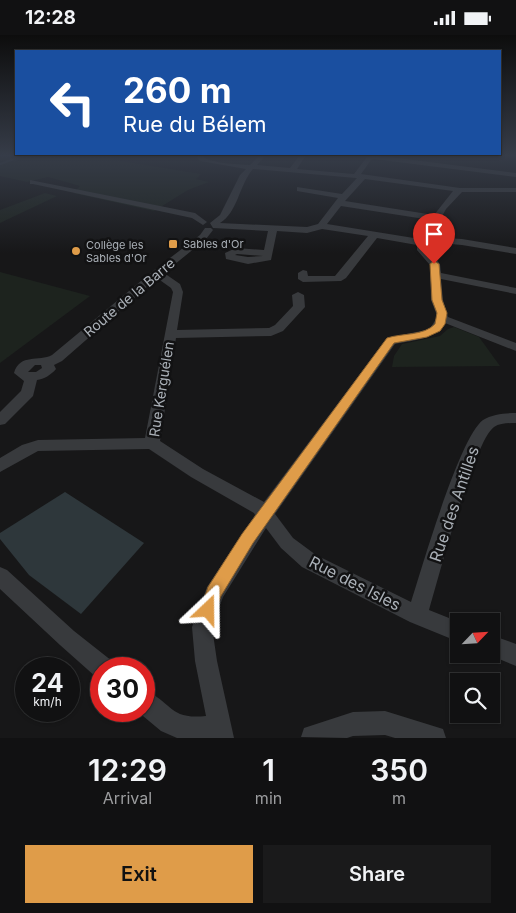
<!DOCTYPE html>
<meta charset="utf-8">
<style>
body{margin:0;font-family:Inter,sans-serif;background:#1a1a1b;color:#f1f3f6;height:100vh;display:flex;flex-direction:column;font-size:19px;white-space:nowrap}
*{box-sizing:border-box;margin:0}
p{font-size:16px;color:#9c9d9f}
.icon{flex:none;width:28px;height:28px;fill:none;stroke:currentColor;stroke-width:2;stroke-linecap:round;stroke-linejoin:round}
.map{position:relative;height:703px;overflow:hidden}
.drawer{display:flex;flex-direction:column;background:#111112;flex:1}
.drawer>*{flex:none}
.top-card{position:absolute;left:15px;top:15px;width:486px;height:105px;border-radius:0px;box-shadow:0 1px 4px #0004,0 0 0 1px #303132;background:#1a4fa0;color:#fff;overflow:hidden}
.needle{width:32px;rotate:65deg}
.fabs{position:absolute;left:450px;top:578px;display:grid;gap:10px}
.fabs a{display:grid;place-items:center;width:50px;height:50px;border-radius:0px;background:#111112;box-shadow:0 1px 4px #0004,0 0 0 1px #303132;font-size:25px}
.speed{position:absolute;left:15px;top:622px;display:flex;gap:10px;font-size:25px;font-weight:700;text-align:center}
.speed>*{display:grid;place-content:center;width:65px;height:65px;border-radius:50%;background:#111112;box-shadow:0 1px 4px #0004,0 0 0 1px #303132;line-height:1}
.speed small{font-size:12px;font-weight:400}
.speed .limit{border:8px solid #d22;background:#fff;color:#111}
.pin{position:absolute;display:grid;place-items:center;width:42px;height:42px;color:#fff;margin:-51px -21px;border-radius:50% 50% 50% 0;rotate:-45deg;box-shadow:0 0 5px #0007}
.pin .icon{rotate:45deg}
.me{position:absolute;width:55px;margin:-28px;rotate:23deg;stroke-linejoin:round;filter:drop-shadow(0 0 4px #0008)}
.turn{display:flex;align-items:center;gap:18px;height:105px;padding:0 25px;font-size:22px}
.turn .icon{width:65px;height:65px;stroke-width:2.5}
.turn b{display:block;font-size:35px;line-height:42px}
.eta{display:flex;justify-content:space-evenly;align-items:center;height:85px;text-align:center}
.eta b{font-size:30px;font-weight:600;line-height:35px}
.button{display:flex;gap:10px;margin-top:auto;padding:10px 25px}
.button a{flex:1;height:58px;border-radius:0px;background:#df9c49;color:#111;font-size:20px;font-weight:600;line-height:58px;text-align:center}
.button a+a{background:#1a1a1b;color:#f1f3f6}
.status{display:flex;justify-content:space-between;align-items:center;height:35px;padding:0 25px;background:#111112;direction:ltr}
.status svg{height:14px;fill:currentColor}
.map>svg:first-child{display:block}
.green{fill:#1d231e}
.water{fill:#2e373b}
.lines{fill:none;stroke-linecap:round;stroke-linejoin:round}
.stream{stroke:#2e373b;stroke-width:2}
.minor{fill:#383a3d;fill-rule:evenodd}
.route{fill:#df9c49;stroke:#91652f}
.poi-dot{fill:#df9c49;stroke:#121213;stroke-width:2}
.labels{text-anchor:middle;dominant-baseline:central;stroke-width:5;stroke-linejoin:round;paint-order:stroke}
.far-poi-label{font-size:11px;fill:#aab0b7;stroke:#121213;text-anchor:start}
.street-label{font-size:14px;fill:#aab0b7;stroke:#121213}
.near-street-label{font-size:16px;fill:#aab0b7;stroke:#121213}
</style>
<div class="status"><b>12:28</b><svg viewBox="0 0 49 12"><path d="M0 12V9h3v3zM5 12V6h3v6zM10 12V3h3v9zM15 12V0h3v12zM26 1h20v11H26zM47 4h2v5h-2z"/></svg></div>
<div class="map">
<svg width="516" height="703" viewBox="0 0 516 703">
<rect width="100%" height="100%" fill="#171718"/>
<g class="green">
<path d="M 0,120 L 121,120 L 109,124 L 201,139 L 196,144 L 209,147 L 188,155 L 154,176 L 73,158 L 80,151 L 48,142 L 27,147 L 0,141 Z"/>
<path d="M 45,158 L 57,161 L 0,188 L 0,175 Z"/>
<path d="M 0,237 L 90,261 L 0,328 Z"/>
<path d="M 454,292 L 479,302 L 500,331 L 392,332 L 394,321 L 402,309 L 440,301 L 448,294 Z"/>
</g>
<path class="water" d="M 65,457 L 144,508 L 81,579 L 29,540 L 0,504 L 0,498 Z"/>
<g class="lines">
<path class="stream" d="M 0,129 L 25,120"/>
<g class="minor">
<path d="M 195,120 L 201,120 C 209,129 238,129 250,130 L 260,120 L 266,120 L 257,130 L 290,133 L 300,120 L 306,120 L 297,134 L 354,139 L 367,122 L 374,120 L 516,138 L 516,142 L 374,124 L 371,125 L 361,139 L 460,153 L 516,153 L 516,157 L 462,157 L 446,174 L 431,202 L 462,204 L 516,213 L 516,219 L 462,210 L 428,207 L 426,211 L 440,229 L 441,238 L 516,253 L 516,259 L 441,244 L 443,265 L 448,282 L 516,308 L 516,316 L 445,288 C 435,305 413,305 395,309 L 275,479 L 293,503 L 316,520 L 411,567 C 422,533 459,403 483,385 C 492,379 506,378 516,378 L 516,388 C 509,388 500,388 494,392 C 474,406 438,545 429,575 L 459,587 L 459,607 L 410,587 L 302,532 L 281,513 L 266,493 L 223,562 L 212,592 L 217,626 L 234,703 L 177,703 L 161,696 L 137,676 L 144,676 L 144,655 C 173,667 168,685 206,681 L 195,626 L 192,592 L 207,552 L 255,480 L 254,478 L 191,442 L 149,414 L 38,416 L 0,437 L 0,423 L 22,410 L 38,405 L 145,403 L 173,257 L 171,253 L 157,243 L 62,326 L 54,330 L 56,334 C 51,340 44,344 37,345 L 33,361 L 5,389 L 0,390 L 0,377 L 21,356 L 24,346 L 14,338 C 20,318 39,327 52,320 L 153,236 L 200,200 L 205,193 L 211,193 L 213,195 L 206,204 L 164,238 L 180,249 L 183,257 L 177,295 L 269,293 L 275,290 L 293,271 L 292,260 L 298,257 L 304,260 L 305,272 L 283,296 L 271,301 L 176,303 L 160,406 L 203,434 L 264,467 L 387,303 L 426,295 L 431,292 L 436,284 L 436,278 L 431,265 L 430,230 L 417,215 L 417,210 L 377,203 L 346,243 L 341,246 L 303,247 L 298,244 L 298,238 L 303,235 L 307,236 L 308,241 L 335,241 L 368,201 L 322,194 L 307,198 L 277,196 L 271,225 L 248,229 L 226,224 L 225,218 L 236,213 L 264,215 L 268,196 L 213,193 L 210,188 L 220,180 L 240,140 L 246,134 L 200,126 ZM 253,134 L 356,143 L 357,143 L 342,159 L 297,152 L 297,156 L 338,163 L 318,189 L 307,192 L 220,188 C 238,177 239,150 253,134 ZM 365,144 L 453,156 L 434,180 L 345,166 ZM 341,171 L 431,185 L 420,204 L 327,189 ZM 235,220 L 237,219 L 263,221 L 248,222 ZM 35,330 L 41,330 L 42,333 L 36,337 L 28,337 Z"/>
<path d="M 30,145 L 195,178 L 207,187 L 203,190 L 192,183 L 33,149 L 30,149 Z"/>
<path d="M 0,532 L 7,535 L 74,596 L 112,626 L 115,634 L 101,634 L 101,644 L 96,642 L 60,610 L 0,554 Z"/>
<path d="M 491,600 L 516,609 L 516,631 L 487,619 L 491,619 Z"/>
<path d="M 385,676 L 443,694 L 446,703 L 395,703 L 385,700 L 353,701 L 347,703 L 301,702 L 304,693 L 353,677 Z"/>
</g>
</g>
<linearGradient id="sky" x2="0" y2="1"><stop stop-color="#0d0d0d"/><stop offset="0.55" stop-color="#363c48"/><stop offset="1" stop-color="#363c48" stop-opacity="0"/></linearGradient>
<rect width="516" height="218" fill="url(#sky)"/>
<path class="route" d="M 434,226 L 439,229 L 442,265 L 447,278 L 445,289 L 440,296 L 427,302 L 394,308 L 253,508 L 221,561 L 214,581 L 208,583 L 202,581 L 200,575 L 208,552 L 242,499 L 387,303 C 402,298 424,301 435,289 L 437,278 L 432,265 L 430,229 Z"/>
<g class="poi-dot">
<rect x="168" y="204" width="10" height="10" rx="2.5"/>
<circle cx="76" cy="216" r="5"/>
</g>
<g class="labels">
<g class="far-poi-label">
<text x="183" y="209">Sables d'Or</text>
<text x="86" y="210">Collège les<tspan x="86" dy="13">Sables d'Or</tspan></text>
</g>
<g class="street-label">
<text transform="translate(129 262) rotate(-40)">Route de la Barre</text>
<text transform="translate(161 354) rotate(-81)">Rue Kerguélen</text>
</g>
<g class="near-street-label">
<text transform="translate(454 469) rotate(-71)">Rue des Antilles</text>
<text transform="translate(355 548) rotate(27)">Rue des Isles</text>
</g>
</g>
</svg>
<div class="fabs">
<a><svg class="needle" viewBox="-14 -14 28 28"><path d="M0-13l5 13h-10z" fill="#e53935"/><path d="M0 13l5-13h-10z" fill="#9c9d9f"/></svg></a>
<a><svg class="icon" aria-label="search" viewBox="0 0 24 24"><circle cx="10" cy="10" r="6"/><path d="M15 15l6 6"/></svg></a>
</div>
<div class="speed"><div>24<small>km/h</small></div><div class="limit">30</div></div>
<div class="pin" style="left:434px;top:229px;background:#d93025"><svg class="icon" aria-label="arrive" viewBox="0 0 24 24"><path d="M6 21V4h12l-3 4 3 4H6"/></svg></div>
<svg class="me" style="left:208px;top:575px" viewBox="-20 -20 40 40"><path d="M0-17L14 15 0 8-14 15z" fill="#df9c49" stroke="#fff" stroke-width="4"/></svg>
<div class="top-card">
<div class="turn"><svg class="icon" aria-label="left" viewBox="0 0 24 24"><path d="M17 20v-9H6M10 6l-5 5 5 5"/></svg><div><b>260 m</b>Rue du Bélem</div></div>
</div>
</div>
<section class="drawer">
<div class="eta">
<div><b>12:29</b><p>Arrival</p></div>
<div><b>1</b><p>min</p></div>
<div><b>350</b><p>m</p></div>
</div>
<div class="button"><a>Exit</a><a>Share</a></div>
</section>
